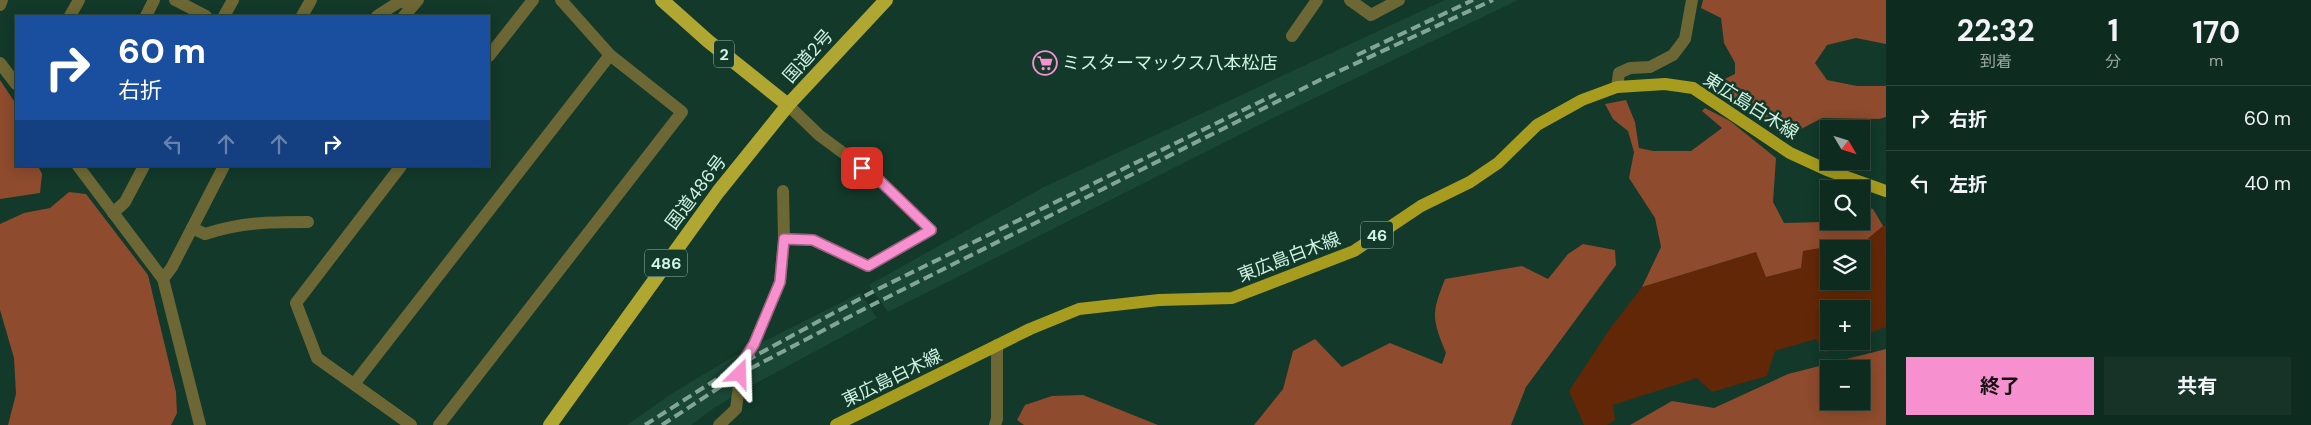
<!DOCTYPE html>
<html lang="ja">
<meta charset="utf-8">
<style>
body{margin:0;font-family:"DM Sans","Noto Sans JP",sans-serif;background:#173328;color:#f1f3f6;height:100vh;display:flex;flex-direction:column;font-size:19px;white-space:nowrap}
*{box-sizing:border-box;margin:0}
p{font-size:16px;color:#9ba7a4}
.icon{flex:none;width:28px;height:28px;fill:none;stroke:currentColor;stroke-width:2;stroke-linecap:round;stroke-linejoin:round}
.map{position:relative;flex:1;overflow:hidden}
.details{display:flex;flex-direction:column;background:#0e2b1f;width:425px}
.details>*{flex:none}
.hud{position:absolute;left:15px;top:15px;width:475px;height:152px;border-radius:0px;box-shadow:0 2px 12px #0003,0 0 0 1px #2e473d;background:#1a4fa0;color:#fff;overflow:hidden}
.needle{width:32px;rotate:128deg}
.buttons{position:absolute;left:1820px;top:120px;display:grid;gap:10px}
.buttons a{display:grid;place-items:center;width:50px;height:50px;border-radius:0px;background:#0e2b1f;box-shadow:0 2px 12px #0003,0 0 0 1px #2e473d;font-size:25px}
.pin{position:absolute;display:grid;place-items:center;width:42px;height:42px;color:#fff;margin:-21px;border-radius:10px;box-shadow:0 2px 8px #0006}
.me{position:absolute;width:55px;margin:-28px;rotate:22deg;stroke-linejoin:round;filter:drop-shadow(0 0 4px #0008)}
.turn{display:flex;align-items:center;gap:18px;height:105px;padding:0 20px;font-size:22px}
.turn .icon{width:65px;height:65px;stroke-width:2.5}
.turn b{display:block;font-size:35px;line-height:42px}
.lanes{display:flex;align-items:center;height:48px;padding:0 20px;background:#0003;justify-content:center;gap:25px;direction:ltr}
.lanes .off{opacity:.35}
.eta{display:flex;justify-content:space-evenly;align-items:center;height:85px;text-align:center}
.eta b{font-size:30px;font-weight:700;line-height:35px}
.action{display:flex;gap:10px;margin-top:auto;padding:10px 20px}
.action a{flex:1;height:58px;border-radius:0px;background:#f790ce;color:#111;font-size:20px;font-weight:700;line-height:58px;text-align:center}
.action a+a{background:#173328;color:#f1f3f6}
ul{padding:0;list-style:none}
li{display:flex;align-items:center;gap:15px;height:65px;padding:0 20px;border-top:1px solid #2e473d}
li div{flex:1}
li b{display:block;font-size:19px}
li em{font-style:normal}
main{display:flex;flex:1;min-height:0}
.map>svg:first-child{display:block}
.built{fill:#1a4735}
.green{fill:#622707}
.forest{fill:#8e4b2d;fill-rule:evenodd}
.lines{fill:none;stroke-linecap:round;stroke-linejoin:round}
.minor{stroke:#6c6734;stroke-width:12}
.tertiary{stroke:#6c6734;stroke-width:12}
.primary{stroke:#a79c1e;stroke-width:12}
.trunk{stroke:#b0a632;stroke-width:14}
.rail{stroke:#82a696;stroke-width:4;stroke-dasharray:10 5;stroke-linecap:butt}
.route-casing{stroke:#a15e86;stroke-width:12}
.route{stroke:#f790ce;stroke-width:9}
.labels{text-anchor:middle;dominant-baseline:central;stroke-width:5;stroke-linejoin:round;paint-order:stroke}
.shield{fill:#123929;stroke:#97bbaa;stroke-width:1}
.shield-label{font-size:16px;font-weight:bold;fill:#d0f3e2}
.street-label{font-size:18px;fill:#d0f3e2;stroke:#123929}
.poi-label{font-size:18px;fill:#d0f3e2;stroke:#123929;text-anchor:start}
</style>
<main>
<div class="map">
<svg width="1886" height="425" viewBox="0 0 1886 425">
<rect width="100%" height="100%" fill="#123929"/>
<g class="built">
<path d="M 1445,0 L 1518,0 L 1265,122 L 888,312 L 869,285 L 1044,187 Z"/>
<path d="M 860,293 L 877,318 L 749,387 L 714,408 L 691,425 L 627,425 L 671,394 L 731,358 Z"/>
</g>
<path class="green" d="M 1883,226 L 1886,226 L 1886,327 L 1861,336 L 1861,309 L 1829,309 L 1829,341 L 1850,341 L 1825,353 L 1816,339 L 1775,351 L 1767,376 L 1712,392 L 1697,378 L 1613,405 L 1615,420 L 1607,425 L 1584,425 L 1569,391 L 1609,330 L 1642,287 L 1756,252 L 1767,277 L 1801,268 L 1803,251 L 1826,247 L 1829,255 L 1829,281 L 1861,281 L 1861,249 L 1845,249 L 1846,243 L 1865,241 Z"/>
<g class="forest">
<path d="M 1703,0 L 1886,0 L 1886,44 L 1856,38 L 1827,45 L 1815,63 L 1827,80 L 1857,86 L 1886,86 L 1886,117 L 1879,119 L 1822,118 L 1788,136 L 1712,85 L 1735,74 L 1735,63 L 1724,43 L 1721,18 L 1701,8 Z"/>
<path d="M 0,80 L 16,104 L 16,166 L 38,166 L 42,174 L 40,193 L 0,199 Z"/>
<path d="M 1626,100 L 1635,122 L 1639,148 L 1653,151 L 1691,151 L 1722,128 L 1702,111 L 1705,108 L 1730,121 L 1776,158 L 1773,202 L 1784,223 L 1861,221 L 1861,205 L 1873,209 L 1883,226 L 1865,241 L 1846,243 L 1845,249 L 1829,249 L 1829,255 L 1826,247 L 1803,251 L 1801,268 L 1766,277 L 1756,252 L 1642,287 L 1661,247 L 1655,218 L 1629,178 L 1634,152 L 1628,131 L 1613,119 L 1605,104 Z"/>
<path d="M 69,192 L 86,194 L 148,275 L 176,392 L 177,413 L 171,425 L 8,425 L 16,394 L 14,358 L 0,310 L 0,224 L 24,213 L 50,208 Z"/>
<path d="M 1583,244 L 1615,250 L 1616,265 L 1526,387 L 1511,425 L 1254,425 L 1283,389 L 1293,351 L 1315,339 L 1342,367 L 1390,343 L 1442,364 L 1446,353 C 1432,319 1431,314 1445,279 L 1522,266 L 1548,279 L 1568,254 Z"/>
<path d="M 1886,349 L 1886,425 L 1630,425 L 1672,401 L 1714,408 L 1788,374 ZM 1829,369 L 1861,369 L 1861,401 L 1829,401 Z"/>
<path d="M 1083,395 L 1158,425 L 1024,425 L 1017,420 L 1025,405 L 1052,396 Z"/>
</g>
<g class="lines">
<g class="minor">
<path d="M 175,0 L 206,16"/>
<path d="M 1350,0 L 1371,15 L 1399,0"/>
<path d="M 0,5 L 2,0"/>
<path d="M 70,16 L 79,0"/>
<path d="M 146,16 L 154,0"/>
<path d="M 224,16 L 233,0"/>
<path d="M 302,16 L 311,0"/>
<path d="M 377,16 L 399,2 L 415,3"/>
<path d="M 404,16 L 418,0"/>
<path d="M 1292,36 L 1317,0"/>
<path d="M 489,56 L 533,0"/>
<path d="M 0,63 L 16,84"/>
<path d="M 1617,87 L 1619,73 L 1630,68 L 1650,67 L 1673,55 L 1685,39 L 1692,0"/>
<path d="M 78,166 L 163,279 L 200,425"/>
<path d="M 401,166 L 296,303 L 317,358 L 411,425"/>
<path d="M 113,213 L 125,202 L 144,166"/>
<path d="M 192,228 L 205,234 C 242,222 269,222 308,222"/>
<path d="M 784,239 L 813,240 L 868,266 L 931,230"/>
<path d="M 163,279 L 172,267 L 224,166"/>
<path d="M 354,384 L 610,55"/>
<path d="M 439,425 L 682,112 L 610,55 L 561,0"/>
<path d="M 719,425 L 736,409 L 742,363 L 754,344 L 780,282 L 784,239 L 783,191"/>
<path d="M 995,425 L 997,419 L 997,345"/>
</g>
<path class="tertiary" d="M 788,105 L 819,135 L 877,178 L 931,230"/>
<path class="primary" d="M 836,425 L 1030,329 L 1079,309 L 1159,300 L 1232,298 L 1354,251 L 1421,206 L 1470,182 L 1498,163 L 1537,125 L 1582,100 L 1617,87 L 1665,84 L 1693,88 L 1790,153 L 1827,170 L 1886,191"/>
<g class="trunk">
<path d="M 662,0 L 708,41 L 788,105"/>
<path d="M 550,425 L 718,192 L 788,105 L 886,0"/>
</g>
<g class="rail">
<path d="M 1357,55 L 1473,0"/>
<path d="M 645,425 L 742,363 L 876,290 L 1276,94"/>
<path d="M 662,425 L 740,374 L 866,308 L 1322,79 L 1493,0"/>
</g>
</g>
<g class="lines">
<g class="route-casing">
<path id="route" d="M 740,374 L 742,363 L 754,344 L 780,282 L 784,239 L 813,240 L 868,266 L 931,230 L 877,178 L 862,168"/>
</g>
<use href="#route" class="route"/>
</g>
<defs>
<g id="supermarket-ring" transform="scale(1.25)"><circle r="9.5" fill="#123929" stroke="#f790ce" stroke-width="1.5"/><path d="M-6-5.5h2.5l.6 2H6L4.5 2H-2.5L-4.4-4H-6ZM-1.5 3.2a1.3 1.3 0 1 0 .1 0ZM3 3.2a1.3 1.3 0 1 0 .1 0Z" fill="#f790ce"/></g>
</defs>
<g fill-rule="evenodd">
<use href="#supermarket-ring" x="1045" y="63"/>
</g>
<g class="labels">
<g class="shield">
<rect x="714" y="40.5" width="20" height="27" rx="4"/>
<rect x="1361" y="221.5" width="32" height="27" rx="4"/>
<rect x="645" y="249.5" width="42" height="27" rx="4"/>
</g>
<g class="shield-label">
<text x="724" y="54">2</text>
<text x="1377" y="235">46</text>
<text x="666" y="263">486</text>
</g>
<g class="street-label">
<text transform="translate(808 56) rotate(-48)">国道2号</text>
<text transform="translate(1751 106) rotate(32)">東広島白木線</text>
<text transform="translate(696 192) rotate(-53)">国道486号</text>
<text transform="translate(1289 257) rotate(-21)">東広島白木線</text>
<text transform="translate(892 378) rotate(-26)">東広島白木線</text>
</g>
<g class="poi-label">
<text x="1062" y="63">ミスターマックス八本松店</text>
</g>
</g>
</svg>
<div class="buttons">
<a><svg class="needle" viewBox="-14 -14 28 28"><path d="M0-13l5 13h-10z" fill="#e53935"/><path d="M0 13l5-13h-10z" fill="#9ba7a4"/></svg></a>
<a><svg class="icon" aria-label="search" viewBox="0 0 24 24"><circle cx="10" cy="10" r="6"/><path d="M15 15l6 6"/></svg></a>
<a><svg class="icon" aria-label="layers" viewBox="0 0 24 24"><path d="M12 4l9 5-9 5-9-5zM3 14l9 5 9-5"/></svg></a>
<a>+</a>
<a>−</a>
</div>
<div class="pin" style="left:862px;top:168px;background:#d93025"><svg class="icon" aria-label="arrive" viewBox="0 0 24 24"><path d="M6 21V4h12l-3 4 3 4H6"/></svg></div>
<svg class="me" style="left:740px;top:374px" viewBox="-20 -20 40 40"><path d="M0-17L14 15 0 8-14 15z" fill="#f790ce" stroke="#fff" stroke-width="4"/></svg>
<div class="hud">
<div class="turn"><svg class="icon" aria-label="right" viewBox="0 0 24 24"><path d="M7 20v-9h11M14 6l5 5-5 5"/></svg><div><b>60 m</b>右折</div></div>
<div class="lanes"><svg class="icon off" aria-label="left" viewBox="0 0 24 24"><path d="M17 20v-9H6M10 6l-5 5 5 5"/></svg><svg class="icon off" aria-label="ahead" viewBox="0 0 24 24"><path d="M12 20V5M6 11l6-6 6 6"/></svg><svg class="icon off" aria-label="ahead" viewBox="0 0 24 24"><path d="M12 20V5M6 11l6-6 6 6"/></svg><svg class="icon" aria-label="right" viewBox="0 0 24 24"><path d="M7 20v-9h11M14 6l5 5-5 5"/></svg></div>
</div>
</div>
<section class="details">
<div class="eta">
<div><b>22:32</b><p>到着</p></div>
<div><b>1</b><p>分</p></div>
<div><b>170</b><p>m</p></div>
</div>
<ul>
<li><svg class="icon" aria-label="right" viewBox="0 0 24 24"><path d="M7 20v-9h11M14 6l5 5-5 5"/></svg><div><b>右折</b></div><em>60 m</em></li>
<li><svg class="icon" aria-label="left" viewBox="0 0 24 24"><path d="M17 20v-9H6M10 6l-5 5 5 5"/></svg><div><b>左折</b></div><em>40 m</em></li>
</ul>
<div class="action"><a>終了</a><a>共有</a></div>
</section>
</main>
